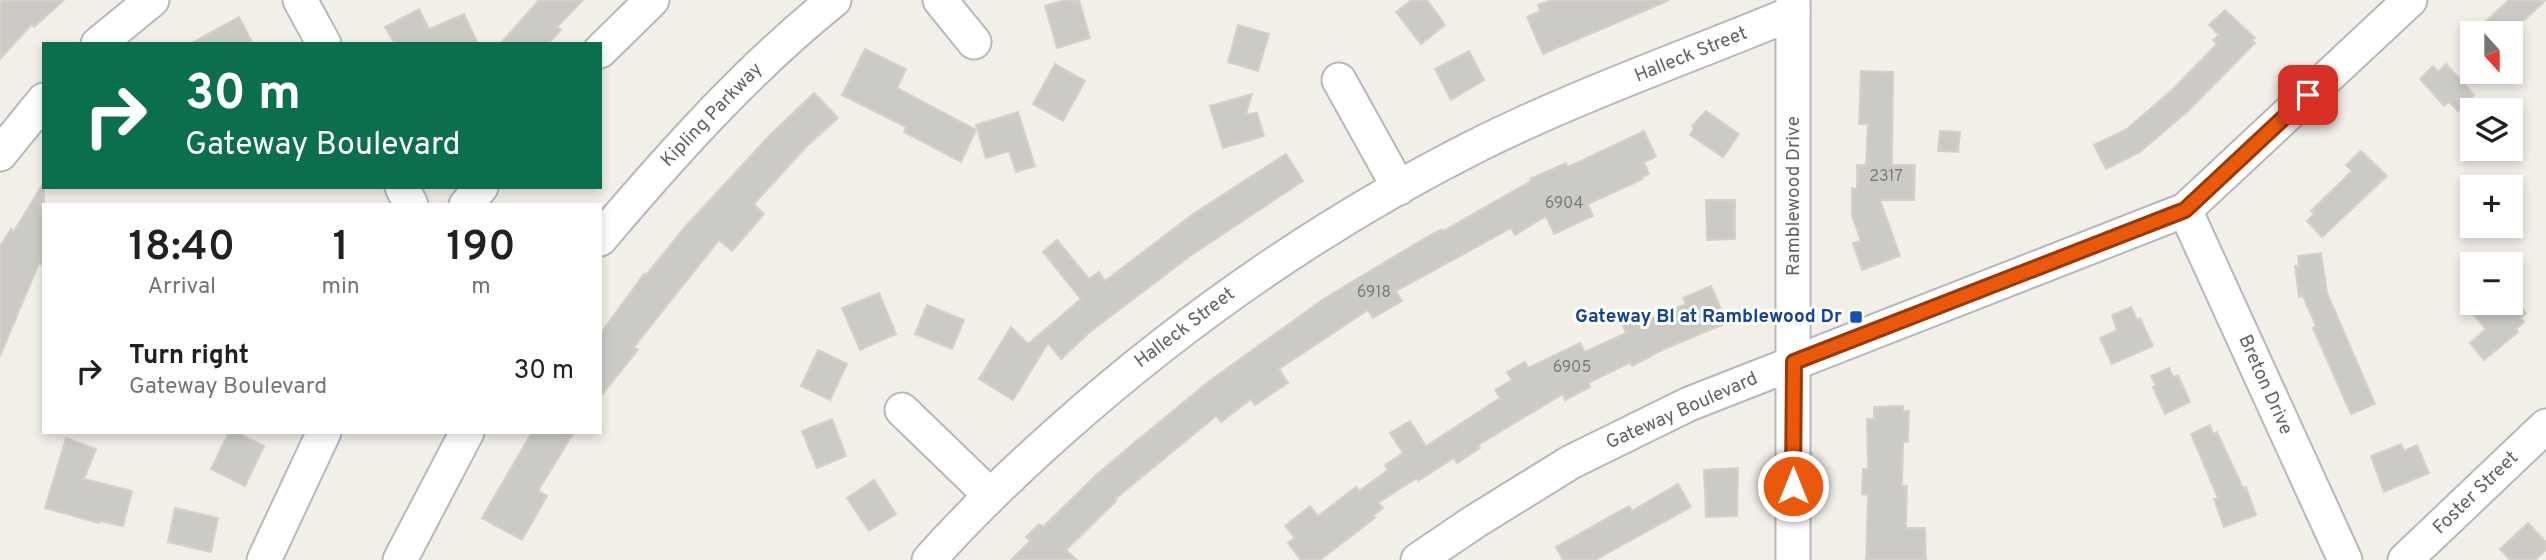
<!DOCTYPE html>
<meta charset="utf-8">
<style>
body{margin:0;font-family:Overpass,sans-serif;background:#f2f2f2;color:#202124;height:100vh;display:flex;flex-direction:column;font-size:26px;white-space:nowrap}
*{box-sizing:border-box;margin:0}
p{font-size:23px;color:#757577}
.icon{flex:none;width:38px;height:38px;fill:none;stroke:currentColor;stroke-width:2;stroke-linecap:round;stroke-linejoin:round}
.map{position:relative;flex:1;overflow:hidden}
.drawer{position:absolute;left:42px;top:203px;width:560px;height:231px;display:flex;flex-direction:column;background:#fff;border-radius:0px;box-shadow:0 4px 10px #0003}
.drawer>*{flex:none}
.hud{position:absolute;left:42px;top:42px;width:560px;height:147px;border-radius:0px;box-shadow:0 4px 10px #0003;background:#0b6e4f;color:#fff;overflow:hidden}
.needle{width:46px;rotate:159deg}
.fabs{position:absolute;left:2460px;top:21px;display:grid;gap:14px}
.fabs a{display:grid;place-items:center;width:63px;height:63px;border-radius:0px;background:#fff;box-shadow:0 4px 10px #0003;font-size:35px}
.pin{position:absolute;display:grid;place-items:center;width:60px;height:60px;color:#fff;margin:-30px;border-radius:14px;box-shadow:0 4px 10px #0006}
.me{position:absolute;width:77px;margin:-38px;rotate:0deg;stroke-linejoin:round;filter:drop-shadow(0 0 5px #0008)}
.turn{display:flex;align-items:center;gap:24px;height:147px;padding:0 28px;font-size:32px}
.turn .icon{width:91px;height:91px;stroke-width:2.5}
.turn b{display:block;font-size:49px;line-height:60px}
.eta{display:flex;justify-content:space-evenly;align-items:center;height:119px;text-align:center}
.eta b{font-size:42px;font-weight:600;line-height:49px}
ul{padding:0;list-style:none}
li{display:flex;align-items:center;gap:21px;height:98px;padding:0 28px}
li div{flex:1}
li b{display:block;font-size:26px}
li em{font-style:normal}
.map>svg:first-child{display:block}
.building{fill:#cccac5;stroke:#d6d1c6;stroke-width:2}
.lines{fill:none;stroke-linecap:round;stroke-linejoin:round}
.minor-casing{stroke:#b5b8bc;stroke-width:37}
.minor{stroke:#fff;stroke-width:33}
.route-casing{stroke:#983908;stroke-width:18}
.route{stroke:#ea580c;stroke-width:12}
.transit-dot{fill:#1a4fb4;stroke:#fff;stroke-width:2.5}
.labels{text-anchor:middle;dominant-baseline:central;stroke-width:6;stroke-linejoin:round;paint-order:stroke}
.number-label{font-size:16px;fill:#7a7d7f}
.street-label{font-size:19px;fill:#5f6368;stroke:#fff}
.transit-label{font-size:19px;font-weight:bold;fill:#164399;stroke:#fff;text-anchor:end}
</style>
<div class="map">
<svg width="2546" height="560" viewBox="0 0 2546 560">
<rect width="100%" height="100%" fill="#f1efe8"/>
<g class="building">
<path d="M 0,0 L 64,0 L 34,27 L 32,24 L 0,59 Z"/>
<path d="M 539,0 L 583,0 L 557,27 L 561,30 L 548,44 L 500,44 Z"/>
<path d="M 1065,0 L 1079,0 L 1090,38 L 1057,48 L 1045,6 Z"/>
<path d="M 1412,0 L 1427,0 L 1445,25 L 1421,44 L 1396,12 Z"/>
<path d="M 1551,0 L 1667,0 L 1668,1 L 1543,54 L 1527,17 L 1540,11 L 1538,5 Z"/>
<path d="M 2509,0 L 2546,0 L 2510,33 L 2473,33 Z"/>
<path d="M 419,9 L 429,29 L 464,14 L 478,44 L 395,44 L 385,27 Z"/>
<path d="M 2225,10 L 2255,38 L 2252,40 L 2255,43 L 2188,111 L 2140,152 L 2106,169 L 2094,145 L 2127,129 L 2173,89 L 2217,44 L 2213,40 L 2219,35 L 2209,25 Z"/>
<path d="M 239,17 L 253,44 L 190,44 Z"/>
<path d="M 1238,25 L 1269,34 L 1258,71 L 1228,62 Z"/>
<path d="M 865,49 L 906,69 L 897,88 L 976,130 L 961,162 L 904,132 L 906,127 L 842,95 Z"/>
<path d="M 1469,51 L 1484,80 L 1451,100 L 1435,69 Z"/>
<path d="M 1055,64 L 1085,81 L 1063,121 L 1033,104 Z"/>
<path d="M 2446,64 L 2474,95 L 2458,111 L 2449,102 L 2444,106 L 2420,79 L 2433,66 L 2438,72 Z"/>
<path d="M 1861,71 L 1893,72 L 1892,165 L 1915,165 L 1914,200 L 1880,200 L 1900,256 L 1862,270 L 1853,243 L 1861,241 L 1852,216 L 1852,188 L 1857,189 L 1857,165 L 1866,165 L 1868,124 L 1859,124 Z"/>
<path d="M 814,93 L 838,118 L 806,147 L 754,204 L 764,214 L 732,251 L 719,240 L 634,347 L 638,350 L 600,397 L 600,334 L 644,274 L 646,275 L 685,227 L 769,136 Z"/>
<path d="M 1252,94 L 1246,114 L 1257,113 L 1264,136 L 1223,148 L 1210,106 Z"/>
<path d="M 1706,111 L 1739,134 L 1723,157 L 1690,135 L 1694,128 L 1692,126 Z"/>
<path d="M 1018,112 L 1035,166 L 1016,172 L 1009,151 L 986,158 L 976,125 Z"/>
<path d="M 1644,131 L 1656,157 L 1644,162 L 1649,174 L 1642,177 L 1643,179 L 1588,204 L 1593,216 L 1554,234 L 1546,216 L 1515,235 L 1511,228 L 1396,291 L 1402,301 L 1373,318 L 1368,310 L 1279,369 L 1288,383 L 1255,405 L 1251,399 L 1221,422 L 1216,416 L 1115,499 L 1116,501 L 1066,550 L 1077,560 L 1011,560 L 1030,541 L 1026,537 L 1039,524 L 1043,527 L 1096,475 L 1134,443 L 1208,382 L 1325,298 L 1425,238 L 1442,229 L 1443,231 L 1531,181 L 1530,179 L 1566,163 L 1568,167 Z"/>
<path d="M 1940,131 L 1960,132 L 1958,152 L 1938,151 Z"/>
<path d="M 2361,151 L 2387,176 L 2322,237 L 2307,221 L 2314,214 L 2311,211 L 2352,171 L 2346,165 Z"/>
<path d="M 1286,154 L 1303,181 L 1190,256 L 1090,332 L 1061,359 L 1048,343 L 1013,400 L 979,379 L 1011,327 L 1028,344 L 1081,299 L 1043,252 L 1057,240 L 1089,279 L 1099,272 L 1105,281 L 1193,214 Z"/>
<path d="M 44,182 L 44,267 L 39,263 L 0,356 L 0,246 L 11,229 L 14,231 Z"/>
<path d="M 1706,200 L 1735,200 L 1735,239 L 1707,240 Z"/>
<path d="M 2321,253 L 2327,293 L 2375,404 L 2351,414 L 2313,328 L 2316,326 L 2303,296 L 2299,297 L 2295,266 L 2299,266 L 2298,256 Z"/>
<path d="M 1711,286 L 1727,323 L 1664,349 L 1632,366 L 1631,362 L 1588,383 L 1590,387 L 1565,400 L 1563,394 L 1478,445 L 1480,448 L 1457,463 L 1454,458 L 1418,481 L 1417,478 L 1378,503 L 1383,508 L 1373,516 L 1375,518 L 1320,560 L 1301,560 L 1288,543 L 1295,538 L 1285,526 L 1310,506 L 1318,516 L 1356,487 L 1359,491 L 1388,470 L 1385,465 L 1403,453 L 1390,433 L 1410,421 L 1426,446 L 1500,398 L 1495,390 L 1512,380 L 1507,372 L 1525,362 L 1528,368 L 1580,343 L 1585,352 L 1626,333 L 1620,319 L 1638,310 L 1642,318 L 1646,316 L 1648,320 L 1686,304 L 1683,298 Z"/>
<path d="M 879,293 L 896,334 L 860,350 L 842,308 Z"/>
<path d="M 2483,303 L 2517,303 L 2526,313 L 2521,318 L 2524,322 L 2516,329 L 2518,332 L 2484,360 L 2470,343 L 2486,329 L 2471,312 Z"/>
<path d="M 927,305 L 964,320 L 952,349 L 915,334 Z"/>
<path d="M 2131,307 L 2137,320 L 2140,318 L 2153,346 L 2112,364 L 2100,338 L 2117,330 L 2112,315 Z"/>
<path d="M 818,350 L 847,364 L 830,400 L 801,386 Z"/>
<path d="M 2169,368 L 2173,377 L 2178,375 L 2190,402 L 2165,414 L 2153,387 L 2156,385 L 2151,376 Z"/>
<path d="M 1903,406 L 1903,411 L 1909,411 L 1908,442 L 1903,442 L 1902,486 L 1907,486 L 1906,528 L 1925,528 L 1926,560 L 1866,560 L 1868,495 L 1862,494 L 1863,469 L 1868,469 L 1867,419 L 1874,419 L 1874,407 Z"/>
<path d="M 832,419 L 846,456 L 817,468 L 802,431 Z"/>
<path d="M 2210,425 L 2213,434 L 2217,432 L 2243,488 L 2246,487 L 2256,515 L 2224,527 L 2214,499 L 2218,498 L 2191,434 Z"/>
<path d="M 229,432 L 235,432 L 264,446 L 245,486 L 211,469 Z"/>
<path d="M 532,432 L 574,432 L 538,491 L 547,496 L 522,540 L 482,518 Z"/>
<path d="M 66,438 L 96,449 L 84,479 L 132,491 L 123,526 L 100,521 L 99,523 L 45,508 Z"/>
<path d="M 2401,444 L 2404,451 L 2417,445 L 2429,473 L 2384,492 L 2371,456 Z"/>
<path d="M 1738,468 L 1737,516 L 1706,517 L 1704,470 Z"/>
<path d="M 874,480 L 896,514 L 869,531 L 847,498 Z"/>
<path d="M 1678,484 L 1691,507 L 1595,560 L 1563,560 L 1556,547 L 1629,506 L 1632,511 Z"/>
<path d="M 175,508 L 218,518 L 211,552 L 168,542 Z"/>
<path d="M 2528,523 L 2546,542 L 2546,550 L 2535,560 L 2510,560 L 2500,549 Z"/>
</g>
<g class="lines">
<g class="minor-casing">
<g id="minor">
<path d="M 300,0 L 324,44"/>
<path d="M 940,0 L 974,42"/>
<path d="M 98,44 L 152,0"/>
<path d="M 600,51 L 652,0"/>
<path d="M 1339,80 L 1399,188"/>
<path d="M 0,154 L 44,100"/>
<path d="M 402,187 L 411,205"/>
<path d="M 466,205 L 481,187"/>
<path d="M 2185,210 L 2345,560"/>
<path d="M 600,239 C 672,154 747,70 834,0"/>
<path d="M 902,410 L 990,495"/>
<path d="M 264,560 L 324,432"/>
<path d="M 400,560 L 467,432"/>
<path d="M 929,560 C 970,514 1015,471 1061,430 C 1187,318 1325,222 1476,146 C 1578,95 1687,57 1793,13"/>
<path d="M 1418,560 L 1474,522 L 1571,462 L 1689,404 L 2185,210 L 2410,0"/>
<path d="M 1793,560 L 1793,0"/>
<path d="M 2405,560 L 2546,426"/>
</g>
</g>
<use href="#minor" class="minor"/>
</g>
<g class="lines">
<g class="route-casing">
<path id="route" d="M 1793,486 L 1794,362 L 2185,210 L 2308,95"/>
</g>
<use href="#route" class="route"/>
</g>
<rect class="transit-dot" x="1849" y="310" width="14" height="14" rx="3.5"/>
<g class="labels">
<g class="number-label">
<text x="1886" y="177">2317</text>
<text x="1564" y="204">6904</text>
<text x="1374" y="293">6918</text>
<text x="1572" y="368">6905</text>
</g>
<g class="street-label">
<text transform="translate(1691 55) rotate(-22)">Halleck Street</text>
<text transform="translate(712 115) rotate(-46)">Kipling Parkway</text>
<text transform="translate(1794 196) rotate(-90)">Ramblewood Drive</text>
<text transform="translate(1185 328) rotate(-37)">Halleck Street</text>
<text transform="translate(2265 385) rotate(66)">Breton Drive</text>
<text transform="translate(1682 411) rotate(-24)">Gateway Boulevard</text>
<text transform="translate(2476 493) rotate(-44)">Foster Street</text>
</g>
<g class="transit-label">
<text x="1842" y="317">Gateway Bl at Ramblewood Dr</text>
</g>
</g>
</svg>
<div class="fabs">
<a><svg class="needle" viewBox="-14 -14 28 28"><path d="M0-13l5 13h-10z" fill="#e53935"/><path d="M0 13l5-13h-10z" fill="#757577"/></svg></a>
<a><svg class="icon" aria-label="layers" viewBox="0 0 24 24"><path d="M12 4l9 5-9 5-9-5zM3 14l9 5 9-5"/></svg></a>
<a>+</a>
<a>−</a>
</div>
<div class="pin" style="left:2308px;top:95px;background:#d93025"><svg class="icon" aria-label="arrive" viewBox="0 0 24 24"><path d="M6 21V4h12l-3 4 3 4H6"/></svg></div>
<svg class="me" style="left:1793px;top:486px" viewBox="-20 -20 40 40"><circle r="17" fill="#ea580c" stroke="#fff" stroke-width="3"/><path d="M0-11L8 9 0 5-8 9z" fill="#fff"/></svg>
<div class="hud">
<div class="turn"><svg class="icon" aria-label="right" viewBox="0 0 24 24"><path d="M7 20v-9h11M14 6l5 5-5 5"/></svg><div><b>30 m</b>Gateway Boulevard</div></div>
</div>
<section class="drawer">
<div class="eta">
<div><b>18:40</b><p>Arrival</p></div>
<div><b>1</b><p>min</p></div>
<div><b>190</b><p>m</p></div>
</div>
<ul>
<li><svg class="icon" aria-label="right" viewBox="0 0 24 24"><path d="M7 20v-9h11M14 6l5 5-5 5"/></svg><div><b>Turn right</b><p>Gateway Boulevard</p></div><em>30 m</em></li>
</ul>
</section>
</div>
